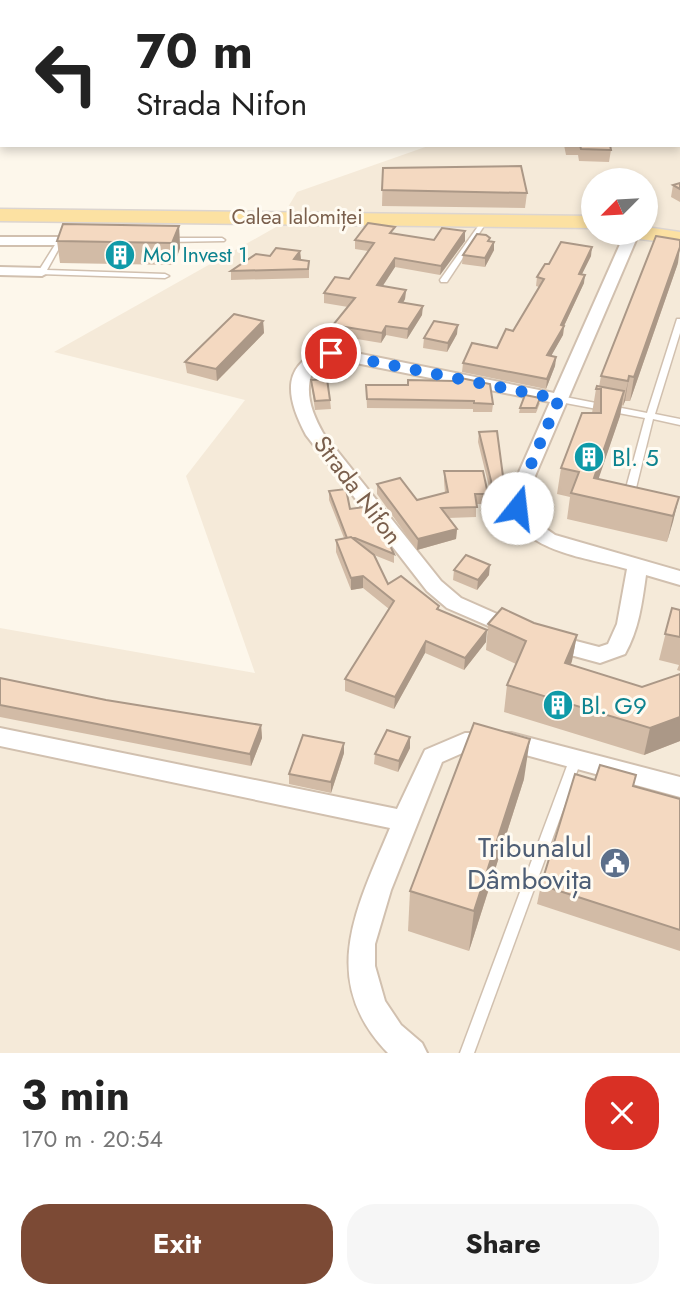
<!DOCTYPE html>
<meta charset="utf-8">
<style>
body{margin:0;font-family:Jost,sans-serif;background:#f6f6f6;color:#222;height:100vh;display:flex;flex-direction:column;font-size:26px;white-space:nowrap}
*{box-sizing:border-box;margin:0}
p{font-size:23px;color:#767676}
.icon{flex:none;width:38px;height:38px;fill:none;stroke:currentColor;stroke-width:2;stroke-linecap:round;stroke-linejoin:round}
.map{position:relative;height:1053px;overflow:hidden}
.side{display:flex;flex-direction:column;background:#fff;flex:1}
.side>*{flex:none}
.banner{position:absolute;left:0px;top:0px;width:681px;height:147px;box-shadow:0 4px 10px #0003;background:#fff;color:#222;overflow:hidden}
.needle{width:46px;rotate:246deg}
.fabs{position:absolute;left:581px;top:168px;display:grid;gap:14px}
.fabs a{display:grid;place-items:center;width:77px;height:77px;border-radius:50%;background:#fff;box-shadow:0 4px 10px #0003;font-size:35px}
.pin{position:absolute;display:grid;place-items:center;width:60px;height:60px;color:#fff;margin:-30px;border:4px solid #fff;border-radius:50%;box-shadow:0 2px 7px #0007}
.me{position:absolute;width:77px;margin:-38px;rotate:16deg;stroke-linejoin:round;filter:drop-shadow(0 0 5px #0008)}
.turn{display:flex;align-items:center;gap:24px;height:147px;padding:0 21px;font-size:32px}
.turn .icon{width:91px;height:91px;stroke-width:2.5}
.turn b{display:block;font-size:49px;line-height:60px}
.round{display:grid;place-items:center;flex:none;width:74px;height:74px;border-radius:28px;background:#f6f6f6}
.overview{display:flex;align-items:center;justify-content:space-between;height:119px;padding:0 21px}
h1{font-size:42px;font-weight:700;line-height:52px}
.button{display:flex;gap:14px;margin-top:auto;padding:14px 21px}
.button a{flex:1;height:80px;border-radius:28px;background:#7c4a35;color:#fff;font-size:28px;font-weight:700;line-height:80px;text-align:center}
.button a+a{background:#f6f6f6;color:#222}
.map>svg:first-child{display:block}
.residential{fill:#f5ead9;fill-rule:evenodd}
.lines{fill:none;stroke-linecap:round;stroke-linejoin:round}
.service-casing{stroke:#d1c0af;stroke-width:3}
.minor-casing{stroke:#d1c0af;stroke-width:4}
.primary-casing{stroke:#dcd5d0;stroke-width:3}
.path{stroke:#dabca3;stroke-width:2;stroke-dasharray:1 2.5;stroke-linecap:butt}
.service{fill:#fff;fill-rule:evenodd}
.minor{fill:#fff;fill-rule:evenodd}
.primary{fill:#fce1a2;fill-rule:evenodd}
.wall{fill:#d2bba6}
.shaded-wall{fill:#ab9887}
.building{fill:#f4d9c1;stroke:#ab9887;stroke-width:2}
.route{stroke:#1a73e8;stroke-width:12;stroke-dasharray:0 21.6}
.labels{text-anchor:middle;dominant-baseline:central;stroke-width:6;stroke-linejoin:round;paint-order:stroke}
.far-street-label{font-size:21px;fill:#7a5f4c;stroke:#fffbf2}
.far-culture-label{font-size:21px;fill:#0d838f;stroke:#fffbf2;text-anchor:start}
.culture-label{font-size:24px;fill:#0d838f;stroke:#fffbf2;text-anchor:start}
.street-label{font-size:24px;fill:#7a5f4c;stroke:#fffbf2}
.near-service-label{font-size:28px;fill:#4e5e75;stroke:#fffbf2;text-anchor:end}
</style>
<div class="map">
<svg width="680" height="1053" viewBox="0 0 680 1053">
<rect width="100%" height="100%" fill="#fdf7eb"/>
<path class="residential" d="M 357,0 L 680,0 L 680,1053 L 0,1053 L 0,628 L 255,673 L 186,476 L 245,400 L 54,352 L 276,227 L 297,192 L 431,145 L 679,145 L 679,2 ZM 593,180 L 646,180 L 646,233 L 593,233 Z"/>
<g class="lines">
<g class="service-casing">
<g id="service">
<path d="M 597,0 L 604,0 L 601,2 L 593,2 Z"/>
<path d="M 479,225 L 484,226 L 447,282 L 441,282 L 440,280 Z"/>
<path d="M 222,238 L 225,240 L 224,241 L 167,242 L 164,240 L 167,238 Z"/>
<path d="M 68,239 L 71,241 L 68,243 L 62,243 L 47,270 L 165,274 L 169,276 L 165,278 L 39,274 L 38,272 L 58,240 Z"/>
<path d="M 677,319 L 680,319 L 680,333 L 655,414 L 680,419 L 680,425 L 653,419 L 636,488 L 639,497 L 634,500 L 629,497 L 626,488 L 645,418 L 560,402 L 556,399 L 560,396 L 647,413 Z"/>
<path d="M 576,753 L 580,755 L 582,758 L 474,1053 L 460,1053 L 570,758 L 572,755 Z"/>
</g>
</g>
<g class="minor-casing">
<g id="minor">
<path d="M 625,233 L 639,233 L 526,497 L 532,519 L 555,535 L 680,571 L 680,585 L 646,575 C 642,603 639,629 625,654 L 600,663 L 541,647 L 538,642 L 541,637 L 549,634 L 599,647 L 608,644 L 617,624 L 627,569 C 586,557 511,551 508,497 L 550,402 L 331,358 L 319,361 C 301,384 310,410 323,433 L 441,581 L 461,598 L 522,625 L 525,630 L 522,635 L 514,637 L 447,608 L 427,591 L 306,435 C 285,396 280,361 331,348 L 554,393 Z"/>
<path d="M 0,237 L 60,237 L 67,241 L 60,245 L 0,245 Z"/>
<path d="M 0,267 L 42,268 L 49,272 L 42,276 L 0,275 Z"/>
<path d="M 0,728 L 397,809 L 425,750 L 465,733 L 511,733 L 680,777 L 680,797 L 511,751 L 467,751 L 442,762 L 391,890 L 375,944 L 375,966 L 385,1001 L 401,1025 L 422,1043 L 427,1053 L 388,1053 C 317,980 357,907 390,828 L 0,746 Z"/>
</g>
</g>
<g class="primary-casing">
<g id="primary">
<path d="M 0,209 L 593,216 L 593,228 L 0,221 Z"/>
<path d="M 646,227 L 680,232 L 680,244 L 640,239 L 630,233 L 646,233 Z"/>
</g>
</g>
<path class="path" d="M 124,2 L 127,0"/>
<use href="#service" class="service"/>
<use href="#minor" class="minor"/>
<use href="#primary" class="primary"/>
</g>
<g class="wall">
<path d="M 564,145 L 610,145 L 611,150 L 609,162 L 579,161 L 578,155 L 566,155 Z"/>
<path d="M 383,168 L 527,193 L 525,208 L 382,206 Z"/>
<path d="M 680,183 L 680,202 L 671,197 L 673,185 Z"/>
<path d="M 179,226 L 180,248 L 174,265 L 60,263 L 57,241 Z"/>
<path d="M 394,234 L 434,240 L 465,241 L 440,275 L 395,267 L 382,286 L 406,290 L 405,299 L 403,302 L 422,315 L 407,339 L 386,335 L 381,343 L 333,335 L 333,325 L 348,307 L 324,303 L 324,293 L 349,279 L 368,251 L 355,249 L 355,240 Z"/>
<path d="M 490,241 L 494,242 L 494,250 L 485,267 L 462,264 L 463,255 Z"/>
<path d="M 300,251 L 301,260 L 309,261 L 309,278 L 231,280 L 231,271 L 270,256 Z"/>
<path d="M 591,256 L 582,274 L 584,283 L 564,326 L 563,335 L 551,356 L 556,357 L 555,366 L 546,389 L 462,372 L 463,363 L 497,348 L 513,331 L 539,287 L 536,286 L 537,277 L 549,264 Z"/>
<path d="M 678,263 L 630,401 L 625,401 L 623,406 L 622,405 L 620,416 L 598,479 L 679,497 L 667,542 L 567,519 L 570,497 L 557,494 L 561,468 L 592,413 L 596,389 L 599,387 L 601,376 Z"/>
<path d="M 263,321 L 264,333 L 217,381 L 187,373 L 185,362 Z"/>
<path d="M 457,334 L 447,352 L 423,348 L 424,338 Z"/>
<path d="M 311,380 L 330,400 L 331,409 L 315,410 L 312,389 Z"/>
<path d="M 366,385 L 493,404 L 492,412 L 473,412 L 473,409 L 367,408 Z"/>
<path d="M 540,403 L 536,413 L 519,413 L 520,408 Z"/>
<path d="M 479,432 L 505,509 L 495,511 L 478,442 Z"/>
<path d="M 444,471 L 488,494 L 487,504 L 476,504 L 476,517 L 448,518 L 457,529 L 456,539 L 417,550 L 377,494 L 377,484 L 417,500 L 445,493 L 444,481 Z"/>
<path d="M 329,491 L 350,509 L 394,554 L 394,563 L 374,555 L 388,584 L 439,606 L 439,610 L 486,642 L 464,670 L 425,653 L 394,709 L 345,691 L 345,679 L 389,609 L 363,588 L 351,590 L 336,552 L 336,540 L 344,538 L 329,500 Z"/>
<path d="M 454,570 L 489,575 L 477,590 L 453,580 Z"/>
<path d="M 672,608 L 680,610 L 680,671 L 677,670 L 679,665 L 659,660 Z"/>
<path d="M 534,623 L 577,635 L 571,665 L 642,687 L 680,674 L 680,741 L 644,755 L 504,712 L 507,685 L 516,664 L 486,650 L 488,624 Z"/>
<path d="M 0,678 L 106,700 L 261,725 L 262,738 L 251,766 L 0,717 Z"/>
<path d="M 410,737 L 410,748 L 398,772 L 374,764 L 375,754 Z"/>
<path d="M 344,753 L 331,793 L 289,784 L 289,774 Z"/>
<path d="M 524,779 L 469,951 L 408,931 L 410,891 Z"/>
<path d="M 595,780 L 633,786 L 680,799 L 680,951 L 537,904 L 541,885 Z"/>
</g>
<g class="shaded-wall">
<path d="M 179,226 L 180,248 L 174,265 L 172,243 Z"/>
<path d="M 465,231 L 465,241 L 440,275 L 441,266 Z"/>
<path d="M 494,242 L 494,250 L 485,267 L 485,258 Z"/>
<path d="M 592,247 L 591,256 L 578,282 L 579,274 Z"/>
<path d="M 680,247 L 678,263 L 630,401 L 634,377 Z"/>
<path d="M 300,251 L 301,260 L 294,259 Z"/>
<path d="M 395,258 L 395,267 L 377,295 L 377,285 Z"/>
<path d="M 585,275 L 584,283 L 564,326 L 563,335 L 546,365 L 547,355 Z"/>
<path d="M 406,290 L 405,299 L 399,311 L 399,302 Z"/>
<path d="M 423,306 L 422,315 L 407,339 L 408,329 Z"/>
<path d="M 263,321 L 264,333 L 217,381 L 216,369 Z"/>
<path d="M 458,325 L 457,334 L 447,352 L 448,343 Z"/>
<path d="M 386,326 L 386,335 L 381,343 L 382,333 Z"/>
<path d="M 556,357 L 555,366 L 546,389 L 547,379 Z"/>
<path d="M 629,376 L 625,401 L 623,406 Z"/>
<path d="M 624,391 L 620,416 L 592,498 L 594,478 Z"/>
<path d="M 679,497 L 673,522 L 667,542 L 673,516 Z"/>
<path d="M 506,499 L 505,509 L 495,511 L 496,501 Z"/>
<path d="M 457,529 L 456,539 L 417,550 L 418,539 Z"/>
<path d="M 490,565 L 489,575 L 477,590 L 478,580 Z"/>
<path d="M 363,576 L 363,588 L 351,590 L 351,578 Z"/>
<path d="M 487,630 L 486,642 L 464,670 L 465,658 Z"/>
<path d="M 577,635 L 572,661 L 560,689 L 565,663 Z"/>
<path d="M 426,641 L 425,653 L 394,709 L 395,697 Z"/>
<path d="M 680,717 L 680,741 L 644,755 L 650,728 Z"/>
<path d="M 261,725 L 262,738 L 251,766 L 250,754 Z"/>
<path d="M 410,737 L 410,748 L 398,772 L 399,761 Z"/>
<path d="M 530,739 L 524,779 L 469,951 L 474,911 Z"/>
<path d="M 344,743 L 344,753 L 331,793 L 331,782 Z"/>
</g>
<g class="building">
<path d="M 603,0 L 680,0 L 680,2 L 602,2 Z"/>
<rect x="679" y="12" width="1" height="21"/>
<path d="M 580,145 L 610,145 L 611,150 L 581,149 Z"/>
<path d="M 521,166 L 527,193 L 382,190 L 383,168 Z"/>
<path d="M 680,183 L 680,189 L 673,185 Z"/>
<path d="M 368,223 L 395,227 L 390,233 L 434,240 L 442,228 L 465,231 L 441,266 L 395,258 L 377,285 L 406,290 L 399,302 L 423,306 L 408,329 L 386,326 L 382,333 L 333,325 L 355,298 L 324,293 L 335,277 L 349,279 L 374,243 L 355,240 Z"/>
<path d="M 63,224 L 179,226 L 172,243 L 57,241 Z"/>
<path d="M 477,234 L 486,235 L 490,238 L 488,241 L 494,242 L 485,258 L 463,255 Z"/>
<path d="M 656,236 L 680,240 L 680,247 L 634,377 L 629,376 L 628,381 L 601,376 Z"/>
<path d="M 561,242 L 592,247 L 579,274 L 585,275 L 561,325 L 564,326 L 547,355 L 556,357 L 547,379 L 463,363 L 472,343 L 497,348 L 506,329 L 513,331 L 544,279 L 537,277 L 545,264 L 549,264 Z"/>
<path d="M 276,248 L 300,251 L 294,259 L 309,261 L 308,269 L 231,271 L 256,254 L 270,256 Z"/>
<path d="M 234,314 L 263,321 L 216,369 L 185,362 Z"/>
<path d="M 434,321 L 458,325 L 448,343 L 424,338 Z"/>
<path d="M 456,377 L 490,384 L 493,404 L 474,403 L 474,401 L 367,399 L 366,385 L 408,385 L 408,380 L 454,381 Z"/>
<path d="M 327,379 L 330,400 L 315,401 L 311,380 Z"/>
<path d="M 597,386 L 624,391 L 594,478 L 679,497 L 673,516 L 571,493 L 579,472 L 561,468 L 582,413 L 601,413 L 601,389 L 596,389 Z"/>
<path d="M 525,395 L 540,398 L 536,408 L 520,408 Z"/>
<path d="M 497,431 L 506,499 L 496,501 L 479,432 Z"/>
<path d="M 444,471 L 483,471 L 488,494 L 475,494 L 477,507 L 441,508 L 457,529 L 418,539 L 377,484 L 400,478 L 417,500 L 448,492 Z"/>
<path d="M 346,489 L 350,509 L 364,507 L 387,539 L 394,554 L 355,538 L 347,538 L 329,491 Z"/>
<path d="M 351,537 L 374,555 L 388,584 L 401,576 L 439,606 L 437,609 L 487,630 L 465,658 L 426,641 L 395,697 L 345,679 L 394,601 L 363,576 L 351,578 L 336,540 Z"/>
<path d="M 466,555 L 490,565 L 478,580 L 454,570 Z"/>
<path d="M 502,608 L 534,623 L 577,635 L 565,663 L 642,687 L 680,674 L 680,717 L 650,728 L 507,685 L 526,641 L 488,624 Z"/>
<path d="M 672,608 L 680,610 L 680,637 L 665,634 Z"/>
<path d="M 0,678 L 106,700 L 261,725 L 250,754 L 0,705 Z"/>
<path d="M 474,723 L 530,739 L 474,911 L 410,891 Z"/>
<path d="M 387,730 L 410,737 L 399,761 L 375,754 Z"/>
<path d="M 303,735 L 344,743 L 331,782 L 289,774 Z"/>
<path d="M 600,765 L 636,775 L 633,786 L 680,799 L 680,930 L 541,885 L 575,774 L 595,780 Z"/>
</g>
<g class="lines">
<path class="route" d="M 331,353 L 559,399 L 517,497 L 517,508"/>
</g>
<defs>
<g id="building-disc" transform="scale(1.575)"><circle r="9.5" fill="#0f9aa8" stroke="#fffbf2"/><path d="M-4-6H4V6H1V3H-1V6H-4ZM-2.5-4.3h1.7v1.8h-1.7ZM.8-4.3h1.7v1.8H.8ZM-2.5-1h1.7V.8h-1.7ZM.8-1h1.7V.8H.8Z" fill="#fff"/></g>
<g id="civic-disc" transform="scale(1.575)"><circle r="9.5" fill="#5c6f8a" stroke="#fffbf2"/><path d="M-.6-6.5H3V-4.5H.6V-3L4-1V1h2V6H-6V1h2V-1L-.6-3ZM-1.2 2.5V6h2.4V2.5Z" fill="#fff"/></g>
</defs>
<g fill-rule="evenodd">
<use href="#building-disc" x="120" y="255"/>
<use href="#building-disc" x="589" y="457"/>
<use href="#building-disc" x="558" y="705"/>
<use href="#civic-disc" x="615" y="863"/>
</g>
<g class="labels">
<g class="far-street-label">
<text x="297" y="217">Calea Ialomiței</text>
</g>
<g class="far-culture-label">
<text x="143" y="255">Mol Invest 1</text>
</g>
<g class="culture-label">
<text x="612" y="457">Bl. 5</text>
<text x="581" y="705">Bl. G9</text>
</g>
<g class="street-label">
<text transform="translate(358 490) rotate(53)">Strada Nifon</text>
</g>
<g class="near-service-label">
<text x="592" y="847">Tribunalul<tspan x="592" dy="32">Dâmbovița</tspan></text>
</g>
</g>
</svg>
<div class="fabs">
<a><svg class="needle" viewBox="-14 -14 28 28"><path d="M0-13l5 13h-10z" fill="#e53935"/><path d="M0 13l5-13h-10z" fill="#767676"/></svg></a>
</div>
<div class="pin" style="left:331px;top:353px;background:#d93025"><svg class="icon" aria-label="arrive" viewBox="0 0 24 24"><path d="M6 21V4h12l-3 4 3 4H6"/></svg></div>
<svg class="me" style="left:517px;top:508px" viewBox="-20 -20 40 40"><circle r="19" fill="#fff"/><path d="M0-13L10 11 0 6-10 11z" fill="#1a73e8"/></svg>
<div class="banner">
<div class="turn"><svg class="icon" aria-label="left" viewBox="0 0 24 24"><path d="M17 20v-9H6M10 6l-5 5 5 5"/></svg><div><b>70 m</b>Strada Nifon</div></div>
</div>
</div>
<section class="side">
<div class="overview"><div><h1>3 min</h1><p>170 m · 20:54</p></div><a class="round" style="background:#d93025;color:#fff"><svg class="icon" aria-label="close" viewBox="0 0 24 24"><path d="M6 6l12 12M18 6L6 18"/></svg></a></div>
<div class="button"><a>Exit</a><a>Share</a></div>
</section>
